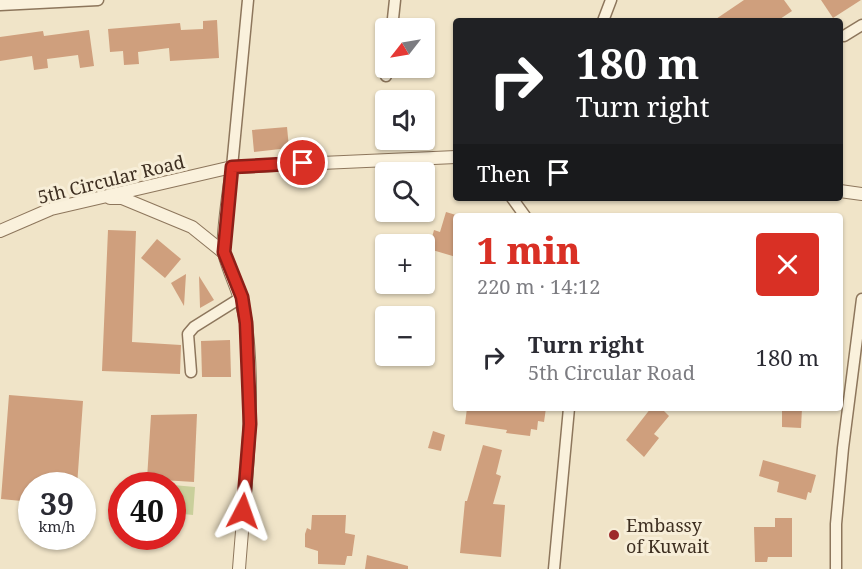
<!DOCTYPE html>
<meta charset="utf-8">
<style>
body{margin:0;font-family:"Noto Serif",serif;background:#f2f2f3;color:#2b2b33;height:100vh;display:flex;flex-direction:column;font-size:22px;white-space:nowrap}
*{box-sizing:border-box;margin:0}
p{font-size:20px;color:#7c7c81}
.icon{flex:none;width:33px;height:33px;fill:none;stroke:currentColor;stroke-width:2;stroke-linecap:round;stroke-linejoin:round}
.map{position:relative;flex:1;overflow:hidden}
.panel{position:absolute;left:453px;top:213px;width:390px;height:198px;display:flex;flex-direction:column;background:#fff;border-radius:6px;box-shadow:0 2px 4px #0004}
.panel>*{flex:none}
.hud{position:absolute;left:453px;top:18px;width:390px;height:183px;border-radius:6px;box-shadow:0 2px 4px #0004;background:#202124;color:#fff;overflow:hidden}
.needle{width:39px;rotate:239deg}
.tools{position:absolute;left:375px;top:18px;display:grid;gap:12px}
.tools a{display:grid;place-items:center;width:60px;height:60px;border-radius:6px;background:#fff;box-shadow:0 2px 4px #0004;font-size:30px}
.speed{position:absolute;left:18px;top:472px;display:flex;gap:12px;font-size:30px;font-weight:700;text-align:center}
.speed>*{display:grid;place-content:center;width:78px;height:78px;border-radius:50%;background:#fff;box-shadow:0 2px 4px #0004;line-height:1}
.speed small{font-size:15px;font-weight:400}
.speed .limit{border:9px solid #d22;background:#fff;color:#111}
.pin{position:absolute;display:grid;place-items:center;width:51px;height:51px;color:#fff;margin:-26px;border:3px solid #fff;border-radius:50%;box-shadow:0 2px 6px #0007}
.me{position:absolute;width:66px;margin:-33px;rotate:4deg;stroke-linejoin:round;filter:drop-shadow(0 0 4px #0008)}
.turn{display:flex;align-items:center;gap:21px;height:126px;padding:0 24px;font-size:27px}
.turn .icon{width:78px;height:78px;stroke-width:2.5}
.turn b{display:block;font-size:42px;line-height:51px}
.then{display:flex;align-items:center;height:57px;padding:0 24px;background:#0003;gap:12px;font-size:22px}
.round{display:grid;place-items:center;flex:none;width:63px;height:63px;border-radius:6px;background:#f2f2f3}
.head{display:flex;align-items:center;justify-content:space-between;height:102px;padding:0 24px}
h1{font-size:36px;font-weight:800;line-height:45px;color:#d93025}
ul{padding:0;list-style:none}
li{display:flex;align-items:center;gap:18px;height:84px;padding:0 24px}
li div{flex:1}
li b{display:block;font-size:22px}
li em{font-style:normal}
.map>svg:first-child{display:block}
.green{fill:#c9cf9b}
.building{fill:#cf9f7d}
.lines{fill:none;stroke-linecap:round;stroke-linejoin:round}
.minor-casing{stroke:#8d765c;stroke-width:13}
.tertiary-casing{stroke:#8d765c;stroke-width:14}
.minor{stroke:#faf1dc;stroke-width:10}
.tertiary{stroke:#faf1dc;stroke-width:12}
.route-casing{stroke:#8d1f18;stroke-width:15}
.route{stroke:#d93025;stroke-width:10}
.poi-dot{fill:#9e2a2b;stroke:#f7eed8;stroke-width:2}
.labels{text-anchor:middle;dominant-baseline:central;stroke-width:6;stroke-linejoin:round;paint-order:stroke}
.street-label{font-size:18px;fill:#3d2e20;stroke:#f7eed8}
.poi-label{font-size:18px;fill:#3d2e20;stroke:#f7eed8;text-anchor:start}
</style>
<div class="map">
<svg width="862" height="569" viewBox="0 0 862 569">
<rect width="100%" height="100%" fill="#f0e4c8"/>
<path class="green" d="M 140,482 L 195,487 L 193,515 L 173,513 L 172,486 L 140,486 Z"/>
<g class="building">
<path d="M 744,0 L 784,0 L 792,11 L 777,21 L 713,21 Z"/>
<path d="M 821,0 L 861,0 L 833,18 Z"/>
<path d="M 217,20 L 219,58 L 170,61 L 169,48 L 138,52 L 139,64 L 124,65 L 123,51 L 110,52 L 108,29 L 180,23 L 181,30 L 203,29 L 203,21 Z"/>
<path d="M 89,30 L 94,66 L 80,68 L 78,55 L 47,59 L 48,68 L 34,70 L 32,56 L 0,61 L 0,37 L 43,31 L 44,36 Z"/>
<path d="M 287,127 L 289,148 L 254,152 L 252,130 Z"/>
<path d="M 446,212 L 456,215 L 456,257 L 429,249 L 434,230 L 440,232 Z"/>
<path d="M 108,230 L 136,231 L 132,342 L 181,345 L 180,374 L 102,371 Z"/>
<path d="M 157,239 L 181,259 L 165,278 L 141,258 Z"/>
<path d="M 186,274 L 184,306 L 171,283 Z"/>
<path d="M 199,276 L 214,300 L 200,308 Z"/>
<path d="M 230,340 L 231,377 L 202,377 L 201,341 Z"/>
<path d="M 9,395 L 83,401 L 77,486 L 32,486 L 32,502 L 1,499 Z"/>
<path d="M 467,408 L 546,408 L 544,422 L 538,421 L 537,430 L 531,429 L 530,436 L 506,433 L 507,430 L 465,424 Z"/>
<path d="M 651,408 L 661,408 L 669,416 L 654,434 L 659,438 L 644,457 L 626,440 Z"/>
<path d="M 782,408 L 802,408 L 801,428 L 782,427 Z"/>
<path d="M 197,414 L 194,482 L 147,479 L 151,415 Z"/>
<path d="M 433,431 L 445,435 L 441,451 L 428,448 Z"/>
<path d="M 483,445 L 502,450 L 496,474 L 501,476 L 493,504 L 505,505 L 501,557 L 460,553 L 465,501 L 467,501 Z"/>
<path d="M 763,460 L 816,475 L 811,493 L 808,492 L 806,500 L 777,492 L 779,482 L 759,476 Z"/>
<path d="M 312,515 L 346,515 L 345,533 L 355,535 L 352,556 L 347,556 L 345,565 L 318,564 L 318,551 L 305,547 L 305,534 L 307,528 L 311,530 Z"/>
<path d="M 775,518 L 792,518 L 792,557 L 768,557 L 767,562 L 755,562 L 754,527 L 775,527 Z"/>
<path d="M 367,555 L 408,566 L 408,569 L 365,569 Z"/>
</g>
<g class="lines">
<g class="minor-casing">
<g id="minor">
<path d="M 0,5 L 98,0"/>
<path d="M 603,21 L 611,0"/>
<path d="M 392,28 L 395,0"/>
<path d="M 844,36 L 862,25"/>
<path d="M 386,76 L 387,68"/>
<path d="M 232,167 L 248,0"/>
<path d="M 512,198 L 525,216"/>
<path d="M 191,372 L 188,334 L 194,327 L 242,297"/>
<path d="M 554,569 L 569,408"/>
<path d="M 836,569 L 836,524 L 843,448 L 862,299"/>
</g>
</g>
<g class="tertiary-casing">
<g id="tertiary">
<path d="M 232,167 C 230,185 221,239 224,253 C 230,277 243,298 246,323 C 256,404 245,488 239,569"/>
<path d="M 840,191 L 862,194"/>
<path d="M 110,198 L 122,198 L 192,227 L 223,252"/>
<path d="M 0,231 L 51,209 L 232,167 L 456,157"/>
</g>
</g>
<use href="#minor" class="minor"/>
<use href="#tertiary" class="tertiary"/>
</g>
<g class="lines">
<g class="route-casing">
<path id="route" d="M 243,511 L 250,424 L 246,323 L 242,297 L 224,252 L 232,167 L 303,163"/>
</g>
<use href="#route" class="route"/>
</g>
<circle class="poi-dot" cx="614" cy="535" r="6"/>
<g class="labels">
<g class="street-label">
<text transform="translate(111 179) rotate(-14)">5th Circular Road</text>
</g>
<g class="poi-label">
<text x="626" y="525">Embassy<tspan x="626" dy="21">of Kuwait</tspan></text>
</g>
</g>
</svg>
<div class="tools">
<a><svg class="needle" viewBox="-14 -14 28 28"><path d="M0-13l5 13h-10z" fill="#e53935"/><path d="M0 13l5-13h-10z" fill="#7c7c81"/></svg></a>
<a><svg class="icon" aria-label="sound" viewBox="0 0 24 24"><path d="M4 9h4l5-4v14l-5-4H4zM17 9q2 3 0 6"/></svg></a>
<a><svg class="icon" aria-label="search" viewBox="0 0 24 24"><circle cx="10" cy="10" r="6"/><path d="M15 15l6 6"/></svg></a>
<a>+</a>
<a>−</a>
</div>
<div class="speed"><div>39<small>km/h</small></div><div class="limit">40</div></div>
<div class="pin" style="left:303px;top:163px;background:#d93025"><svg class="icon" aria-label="arrive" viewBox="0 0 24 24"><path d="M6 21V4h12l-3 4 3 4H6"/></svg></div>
<svg class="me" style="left:243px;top:511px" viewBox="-20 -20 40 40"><path d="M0-17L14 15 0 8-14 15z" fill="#d93025" stroke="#fff" stroke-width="4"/></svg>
<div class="hud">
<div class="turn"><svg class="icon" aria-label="right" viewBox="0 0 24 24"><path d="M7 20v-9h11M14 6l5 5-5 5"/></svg><div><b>180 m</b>Turn right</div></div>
<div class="then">Then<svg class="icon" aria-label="arrive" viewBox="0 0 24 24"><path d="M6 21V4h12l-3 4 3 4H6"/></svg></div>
</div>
<section class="panel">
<div class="head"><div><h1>1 min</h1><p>220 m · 14:12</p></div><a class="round" style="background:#d93025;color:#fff"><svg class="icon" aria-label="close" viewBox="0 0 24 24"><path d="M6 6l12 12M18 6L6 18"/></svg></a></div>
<ul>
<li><svg class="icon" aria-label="right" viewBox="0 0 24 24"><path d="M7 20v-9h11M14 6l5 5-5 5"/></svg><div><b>Turn right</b><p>5th Circular Road</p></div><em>180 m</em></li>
</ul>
</section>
</div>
